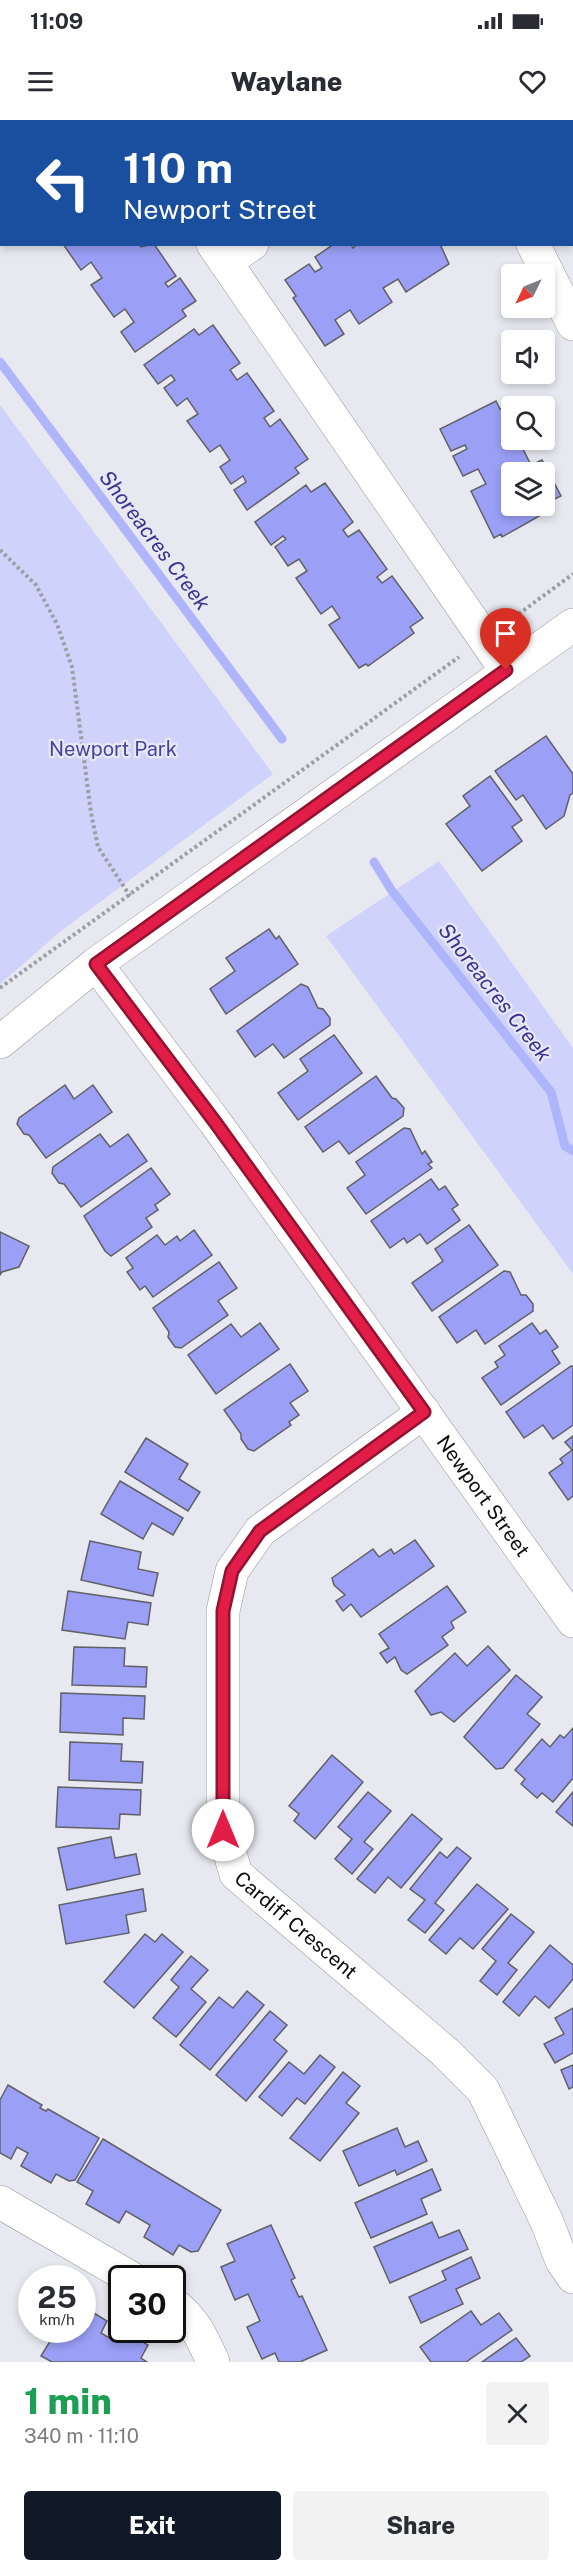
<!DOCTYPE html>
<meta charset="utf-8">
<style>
body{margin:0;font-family:"Public Sans",sans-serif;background:#f2f2f3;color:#2b2b33;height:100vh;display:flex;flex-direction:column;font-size:22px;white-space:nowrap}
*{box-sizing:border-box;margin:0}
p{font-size:20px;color:#7c7c81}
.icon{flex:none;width:33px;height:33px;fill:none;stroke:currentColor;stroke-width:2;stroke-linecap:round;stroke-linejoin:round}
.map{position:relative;height:2242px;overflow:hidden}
.details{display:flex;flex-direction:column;background:#fff;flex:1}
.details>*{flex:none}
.hud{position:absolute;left:0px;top:0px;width:573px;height:126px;box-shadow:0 3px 9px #0003;background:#1a4fa0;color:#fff;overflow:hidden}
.needle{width:39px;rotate:227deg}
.controls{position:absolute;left:501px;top:144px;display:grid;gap:12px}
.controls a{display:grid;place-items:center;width:54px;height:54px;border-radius:6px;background:#fff;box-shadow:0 3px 9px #0003;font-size:30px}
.speed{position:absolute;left:18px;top:2145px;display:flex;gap:12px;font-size:30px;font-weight:700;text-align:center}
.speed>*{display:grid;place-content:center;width:78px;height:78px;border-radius:50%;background:#fff;box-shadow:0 3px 9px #0003;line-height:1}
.speed small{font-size:15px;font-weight:400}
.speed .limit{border:3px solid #111;border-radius:9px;background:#fff;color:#111}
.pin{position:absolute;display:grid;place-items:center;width:51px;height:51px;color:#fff;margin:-62px -26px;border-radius:50% 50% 50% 0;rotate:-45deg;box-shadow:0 0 6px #0007}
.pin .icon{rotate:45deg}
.me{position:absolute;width:66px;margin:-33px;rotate:0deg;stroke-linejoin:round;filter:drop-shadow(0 0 4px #0008)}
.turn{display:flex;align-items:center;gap:21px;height:126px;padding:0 24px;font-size:27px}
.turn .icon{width:78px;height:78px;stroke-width:2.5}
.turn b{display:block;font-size:42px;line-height:51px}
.round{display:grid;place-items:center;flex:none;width:63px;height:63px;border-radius:6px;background:#f2f2f3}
.overview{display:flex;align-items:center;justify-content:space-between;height:102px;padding:0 24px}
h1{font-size:36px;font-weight:800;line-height:45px;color:#1e9e55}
.action{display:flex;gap:12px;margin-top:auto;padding:12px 24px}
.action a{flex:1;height:69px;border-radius:6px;background:#111827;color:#fff;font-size:24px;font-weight:800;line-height:69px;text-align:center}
.action a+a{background:#f2f2f3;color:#2b2b33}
.status{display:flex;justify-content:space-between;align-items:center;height:42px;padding:0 30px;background:#fff;direction:ltr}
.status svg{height:16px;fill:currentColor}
header{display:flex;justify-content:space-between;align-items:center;height:78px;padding:0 24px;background:#fff;font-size:27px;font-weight:800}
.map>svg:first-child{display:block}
.green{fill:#cfd3fb}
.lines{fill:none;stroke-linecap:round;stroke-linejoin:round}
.stream{stroke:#afb5fb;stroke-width:9}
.building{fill:#9b9ff6;stroke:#606167;stroke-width:1.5;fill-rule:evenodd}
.minor-casing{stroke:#96969d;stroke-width:34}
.path{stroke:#9d9ea3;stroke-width:4;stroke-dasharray:3 3;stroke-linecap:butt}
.minor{stroke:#fff;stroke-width:33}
.route-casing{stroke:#92132f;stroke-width:15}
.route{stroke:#e11d48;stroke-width:10}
.labels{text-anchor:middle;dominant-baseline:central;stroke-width:4.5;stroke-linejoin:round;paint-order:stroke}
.park-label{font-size:20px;fill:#4741a4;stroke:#e8e9f0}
.street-label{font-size:20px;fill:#0d0d0f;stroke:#e8e9f0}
.water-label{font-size:21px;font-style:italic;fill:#3a3193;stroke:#e8e9f0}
</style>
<div class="status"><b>11:09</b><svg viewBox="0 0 49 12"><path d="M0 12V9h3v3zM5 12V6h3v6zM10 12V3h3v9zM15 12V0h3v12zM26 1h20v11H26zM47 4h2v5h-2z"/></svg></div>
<header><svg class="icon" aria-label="menu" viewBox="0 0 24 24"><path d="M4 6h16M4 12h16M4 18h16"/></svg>Waylane<svg class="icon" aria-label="heart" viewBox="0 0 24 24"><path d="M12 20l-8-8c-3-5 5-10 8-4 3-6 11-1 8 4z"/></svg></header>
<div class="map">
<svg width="573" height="2242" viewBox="0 0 573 2242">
<rect width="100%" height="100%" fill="#e8e9f0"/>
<g class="green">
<path d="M 0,285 L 273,654 L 61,811 L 0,864 Z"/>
<path d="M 439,741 L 573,928 L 573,1154 L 326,816 Z"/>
</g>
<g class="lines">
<g class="stream">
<path d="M 0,242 L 282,619"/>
<path d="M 374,742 L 392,771 L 551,972 L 565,1026 L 573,1031"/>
</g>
</g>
<g class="building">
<path d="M 226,0 L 330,0 L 327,2 Z"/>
<path d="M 63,124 L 139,124 L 141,127 L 154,124 L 176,156 L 165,163 L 168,167 L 180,158 L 196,181 L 182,190 L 186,196 L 135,232 L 121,212 L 134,202 L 125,189 L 114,197 L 91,165 L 102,158 L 91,142 L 81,150 Z"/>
<path d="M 334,124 L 351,124 L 353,128 L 358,124 L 440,124 L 449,144 L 406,172 L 398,159 L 383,168 L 392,182 L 359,204 L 350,190 L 335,200 L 344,214 L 325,226 L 293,178 L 296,176 L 285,160 L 309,144 L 315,152 L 322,148 L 315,137 Z"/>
<path d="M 213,205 L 240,243 L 230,250 L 237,260 L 247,253 L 274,291 L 264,298 L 270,307 L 280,299 L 308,339 L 295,348 L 299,353 L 247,390 L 234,370 L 246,362 L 243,356 L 231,364 L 220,347 L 230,340 L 220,325 L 210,332 L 187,301 L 198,294 L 187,278 L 177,286 L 164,268 L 175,260 L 171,255 L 158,264 L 144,245 L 194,209 L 199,215 Z"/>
<path d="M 496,281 L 500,289 L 513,283 L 512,320 L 528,320 L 520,323 L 531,345 L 542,340 L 561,376 L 546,383 L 550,390 L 502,417 L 501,414 L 494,418 L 471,371 L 486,364 L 478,349 L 463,356 L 453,336 L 467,329 L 465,325 L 451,331 L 440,309 ZM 512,352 L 544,352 L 544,386 L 512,386 Z"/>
<path d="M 325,363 L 353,402 L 343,410 L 348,417 L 359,410 L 387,449 L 377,457 L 382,463 L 392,456 L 423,498 L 410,507 L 414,513 L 368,546 L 366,544 L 359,548 L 329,505 L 340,498 L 332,486 L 321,494 L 296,458 L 307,451 L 299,439 L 288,446 L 275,427 L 286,419 L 283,416 L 271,425 L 255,402 L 306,365 L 311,372 Z"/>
<path d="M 546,616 L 573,654 L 573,673 L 570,675 L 564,696 L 546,709 L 523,675 L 516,680 L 495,651 Z"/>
<path d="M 490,656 L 522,700 L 512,707 L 522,721 L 482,751 L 446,704 L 470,686 L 463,676 Z"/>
<path d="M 269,809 L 276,819 L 279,816 L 298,844 L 226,894 L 210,869 L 235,851 L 226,838 Z"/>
<path d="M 301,864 L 308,867 L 318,888 L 323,889 L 330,898 L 330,905 L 284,938 L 273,924 L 255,937 L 237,911 Z"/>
<path d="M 334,915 L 362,953 L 298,1000 L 278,973 L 308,951 L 300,939 Z"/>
<path d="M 376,956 L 392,978 L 396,979 L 404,988 L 403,996 L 349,1034 L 339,1021 L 323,1032 L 305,1007 Z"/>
<path d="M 65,965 L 74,979 L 93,965 L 112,992 L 46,1038 L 29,1015 L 24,1014 L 17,1004 L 19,998 Z"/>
<path d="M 404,1008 L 410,1009 L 422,1034 L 425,1031 L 432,1042 L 428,1044 L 432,1048 L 366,1094 L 347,1068 L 365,1055 L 356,1042 Z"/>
<path d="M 100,1014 L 110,1027 L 128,1014 L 147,1041 L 81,1087 L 64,1064 L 59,1063 L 52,1053 L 53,1047 Z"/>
<path d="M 151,1048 L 170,1074 L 155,1085 L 158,1090 L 146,1098 L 152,1107 L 111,1136 L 105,1131 L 84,1096 Z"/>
<path d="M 431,1059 L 439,1070 L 445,1066 L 458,1085 L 452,1089 L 460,1100 L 427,1124 L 420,1114 L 407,1123 L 404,1118 L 390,1128 L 371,1101 Z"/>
<path d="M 469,1105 L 498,1145 L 432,1191 L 412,1163 L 443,1141 L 435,1129 Z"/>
<path d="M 194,1110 L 212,1135 L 153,1177 L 145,1166 L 140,1170 L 127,1152 L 133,1148 L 126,1138 L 157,1115 L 165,1125 L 177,1116 L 180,1121 Z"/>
<path d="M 0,1112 L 29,1126 L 19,1147 L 2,1152 L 0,1155 Z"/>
<path d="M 219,1142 L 237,1168 L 218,1181 L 228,1195 L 181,1228 L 175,1227 L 168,1217 L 169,1212 L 153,1188 Z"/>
<path d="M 504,1151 L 510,1152 L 521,1175 L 526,1175 L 533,1184 L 533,1191 L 485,1224 L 476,1210 L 457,1223 L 439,1197 Z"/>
<path d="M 260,1203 L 279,1229 L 216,1274 L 188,1235 L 231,1204 L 241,1217 Z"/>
<path d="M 532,1203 L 540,1214 L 546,1210 L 558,1227 L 552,1231 L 560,1243 L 501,1285 L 482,1258 L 498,1247 L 495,1242 L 505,1235 L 499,1226 Z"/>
<path d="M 290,1244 L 308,1271 L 290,1283 L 299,1295 L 289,1302 L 291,1305 L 254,1331 L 248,1329 L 241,1319 L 241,1314 L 224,1290 Z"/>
<path d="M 571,1246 L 573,1246 L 573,1305 L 553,1319 L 543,1305 L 524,1318 L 506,1292 Z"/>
<path d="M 573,1316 L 573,1376 L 568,1380 L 549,1353 L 563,1343 L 560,1339 L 572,1330 L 565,1322 Z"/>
<path d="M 146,1318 L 188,1344 L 179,1359 L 200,1372 L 188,1391 L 125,1352 Z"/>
<path d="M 120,1361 L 183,1398 L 173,1415 L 152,1403 L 143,1419 L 101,1394 Z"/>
<path d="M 415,1420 L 434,1446 L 361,1497 L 351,1484 L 343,1491 L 336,1481 L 345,1475 L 334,1465 L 332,1458 L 373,1429 L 379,1437 L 391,1429 L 394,1434 Z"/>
<path d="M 90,1421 L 141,1432 L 138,1449 L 158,1453 L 153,1476 L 81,1460 Z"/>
<path d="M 447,1466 L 466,1492 L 451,1502 L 454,1508 L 442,1517 L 448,1525 L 407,1554 L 401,1550 L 395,1537 L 387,1543 L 380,1533 L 389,1528 L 379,1514 Z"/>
<path d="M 68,1471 L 151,1483 L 148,1505 L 128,1502 L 125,1519 L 62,1510 Z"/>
<path d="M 488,1526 L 510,1550 L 454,1602 L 441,1592 L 431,1595 L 415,1571 L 455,1533 L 467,1546 Z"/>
<path d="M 74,1527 L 125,1528 L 124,1546 L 147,1547 L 146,1567 L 72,1565 Z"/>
<path d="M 516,1555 L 542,1577 L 527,1594 L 540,1604 L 503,1648 L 496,1649 L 464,1617 Z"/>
<path d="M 61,1573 L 145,1576 L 144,1599 L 123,1598 L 123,1615 L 60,1612 Z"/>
<path d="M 573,1608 L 573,1658 L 553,1682 L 542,1673 L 537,1678 L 521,1664 L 525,1659 L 515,1650 L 542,1619 L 550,1627 L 560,1615 L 564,1618 Z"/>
<path d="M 70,1622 L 122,1624 L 121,1641 L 143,1642 L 142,1663 L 69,1660 Z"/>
<path d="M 332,1635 L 363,1662 L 315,1719 L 294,1701 L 299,1694 L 289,1686 Z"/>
<path d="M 58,1667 L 141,1670 L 140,1695 L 120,1694 L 119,1709 L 56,1707 Z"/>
<path d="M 368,1672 L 391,1691 L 364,1722 L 373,1729 L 352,1754 L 335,1739 L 352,1719 L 338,1707 Z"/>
<path d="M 573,1672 L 573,1706 L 556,1692 Z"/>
<path d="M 412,1694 L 442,1719 L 401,1768 L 388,1757 L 375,1773 L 357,1759 Z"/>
<path d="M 111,1717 L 115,1738 L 136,1734 L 140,1754 L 67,1770 L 58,1728 Z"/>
<path d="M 457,1727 L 471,1738 L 435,1783 L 444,1790 L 425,1813 L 408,1800 L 425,1780 L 410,1769 L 440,1732 L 447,1738 Z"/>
<path d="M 477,1764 L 508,1789 L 473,1829 L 460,1818 L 446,1834 L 429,1820 Z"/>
<path d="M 143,1769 L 146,1791 L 126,1795 L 129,1813 L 66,1824 L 59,1785 Z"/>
<path d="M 511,1794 L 534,1812 L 508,1843 L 517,1850 L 497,1875 L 480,1861 L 496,1841 L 482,1829 Z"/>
<path d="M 145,1814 L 155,1822 L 162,1814 L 183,1832 L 134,1888 L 104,1862 Z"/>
<path d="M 550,1825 L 573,1845 L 573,1859 L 549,1888 L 535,1876 L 519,1896 L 503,1882 Z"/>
<path d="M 191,1836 L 208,1850 L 191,1869 L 206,1882 L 176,1917 L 153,1898 L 179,1867 L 171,1860 Z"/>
<path d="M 247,1871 L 264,1885 L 210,1950 L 180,1925 L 219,1877 L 233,1888 Z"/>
<path d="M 573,1888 L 573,1933 L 555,1943 L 544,1924 L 564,1914 L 555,1898 Z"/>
<path d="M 270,1891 L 287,1905 L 274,1920 L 287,1931 L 246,1981 L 216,1955 Z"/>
<path d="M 320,1935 L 335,1947 L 305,1984 L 297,1978 L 282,1996 L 259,1977 L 289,1942 L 304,1954 Z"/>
<path d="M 573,1945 L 573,1967 L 569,1969 L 561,1950 Z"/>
<path d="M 343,1952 L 360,1966 L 346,1983 L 359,1993 L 320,2041 L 290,2018 Z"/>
<path d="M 8,1965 L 42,1985 L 40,1988 L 46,1991 L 48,1989 L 99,2018 L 75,2060 L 69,2061 L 56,2054 L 51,2063 L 21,2046 L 28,2033 L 17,2027 L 11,2039 L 0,2033 L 0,1980 Z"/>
<path d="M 397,2008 L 405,2027 L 418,2021 L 427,2041 L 397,2055 L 395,2050 L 359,2066 L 343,2031 Z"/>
<path d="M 103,2019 L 221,2090 L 198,2131 L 191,2132 L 179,2125 L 173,2135 L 144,2117 L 150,2105 L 126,2091 L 119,2103 L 86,2084 L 93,2071 L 77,2062 Z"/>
<path d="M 432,2049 L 441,2070 L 421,2079 L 427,2094 L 371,2118 L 355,2083 Z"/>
<path d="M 432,2102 L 439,2118 L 459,2110 L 468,2129 L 390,2163 L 374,2127 Z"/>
<path d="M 271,2105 L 295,2158 L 291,2160 L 299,2177 L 302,2176 L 327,2230 L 300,2242 L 279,2242 L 275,2233 L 262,2239 L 247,2207 L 260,2201 L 248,2174 L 235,2180 L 221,2147 L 235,2141 L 227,2124 Z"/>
<path d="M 471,2137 L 480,2158 L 456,2169 L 463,2184 L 421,2203 L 409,2177 L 446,2160 L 442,2151 Z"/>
<path d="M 89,2190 L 107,2201 L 101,2213 L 111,2219 L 118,2207 L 148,2225 L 141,2238 L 147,2242 L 52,2242 L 41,2236 L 57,2210 L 82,2210 L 82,2202 Z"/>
<path d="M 471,2191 L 481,2205 L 499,2193 L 512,2210 L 466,2242 L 431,2242 L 420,2227 Z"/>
<path d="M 516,2218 L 530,2236 L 521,2242 L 482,2242 Z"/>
</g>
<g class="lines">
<g class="minor-casing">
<g id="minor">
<path d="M 461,2 L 465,0"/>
<path d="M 572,38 L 573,38"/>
<path d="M 213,124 L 506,550"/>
<path d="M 533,124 L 573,204"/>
<path d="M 225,142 L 252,124"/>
<path id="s1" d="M 96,844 L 215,1002 L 573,1501"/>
<path d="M 0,922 L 96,844 L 573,505"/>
<path id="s2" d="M 424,1292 L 260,1411 L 232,1451 L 223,1491 L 223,1710 L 236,1754 L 445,1932 L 483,1970 L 547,2102 L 562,2141 L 573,2157"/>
<path d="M 0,2082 L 131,2158"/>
<path d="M 172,2183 C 194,2199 202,2217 213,2242"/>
</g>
</g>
<g class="path">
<path d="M 0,430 L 36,465 L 57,504 L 72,547 L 91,693 L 98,727 L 130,776"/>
<path d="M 509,501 L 573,454"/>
<path d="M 0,868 L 459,537"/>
</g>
<use href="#minor" class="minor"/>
</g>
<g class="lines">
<g class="route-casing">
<path id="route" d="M 223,1710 L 223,1491 L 232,1451 L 260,1411 L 424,1292 L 215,1002 L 96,844 L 506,550"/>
</g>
<use href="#route" class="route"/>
</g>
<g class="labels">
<g class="park-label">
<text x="113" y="629">Newport Park</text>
</g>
<g class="street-label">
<text stroke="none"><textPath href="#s1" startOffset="658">Newport Street</textPath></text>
<text stroke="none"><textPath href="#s2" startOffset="636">Cardiff Crescent</textPath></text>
</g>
<g class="water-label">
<text transform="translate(155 420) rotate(53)">Shoreacres Creek</text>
<text transform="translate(495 872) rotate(52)">Shoreacres Creek</text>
</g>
</g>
</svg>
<div class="controls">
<a><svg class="needle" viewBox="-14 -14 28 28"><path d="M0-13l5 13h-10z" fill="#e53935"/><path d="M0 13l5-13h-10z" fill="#7c7c81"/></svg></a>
<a><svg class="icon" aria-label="sound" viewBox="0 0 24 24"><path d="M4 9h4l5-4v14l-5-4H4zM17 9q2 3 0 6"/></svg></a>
<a><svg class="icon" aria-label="search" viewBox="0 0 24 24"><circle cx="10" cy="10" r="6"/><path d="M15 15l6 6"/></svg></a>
<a><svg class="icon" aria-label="layers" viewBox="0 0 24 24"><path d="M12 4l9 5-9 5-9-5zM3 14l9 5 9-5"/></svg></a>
</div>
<div class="speed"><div>25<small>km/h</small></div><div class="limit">30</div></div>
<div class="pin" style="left:506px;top:550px;background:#d93025"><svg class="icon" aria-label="arrive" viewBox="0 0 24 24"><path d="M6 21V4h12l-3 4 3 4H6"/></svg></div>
<svg class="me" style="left:223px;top:1710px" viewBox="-20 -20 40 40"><circle r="19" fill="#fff"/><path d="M0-13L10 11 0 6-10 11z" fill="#e11d48"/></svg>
<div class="hud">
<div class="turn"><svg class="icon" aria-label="left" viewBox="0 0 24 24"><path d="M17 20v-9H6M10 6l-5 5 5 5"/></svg><div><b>110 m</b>Newport Street</div></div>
</div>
</div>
<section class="details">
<div class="overview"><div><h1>1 min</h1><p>340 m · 11:10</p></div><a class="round"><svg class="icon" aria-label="close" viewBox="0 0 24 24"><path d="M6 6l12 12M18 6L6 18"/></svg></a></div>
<div class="action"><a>Exit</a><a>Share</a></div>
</section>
